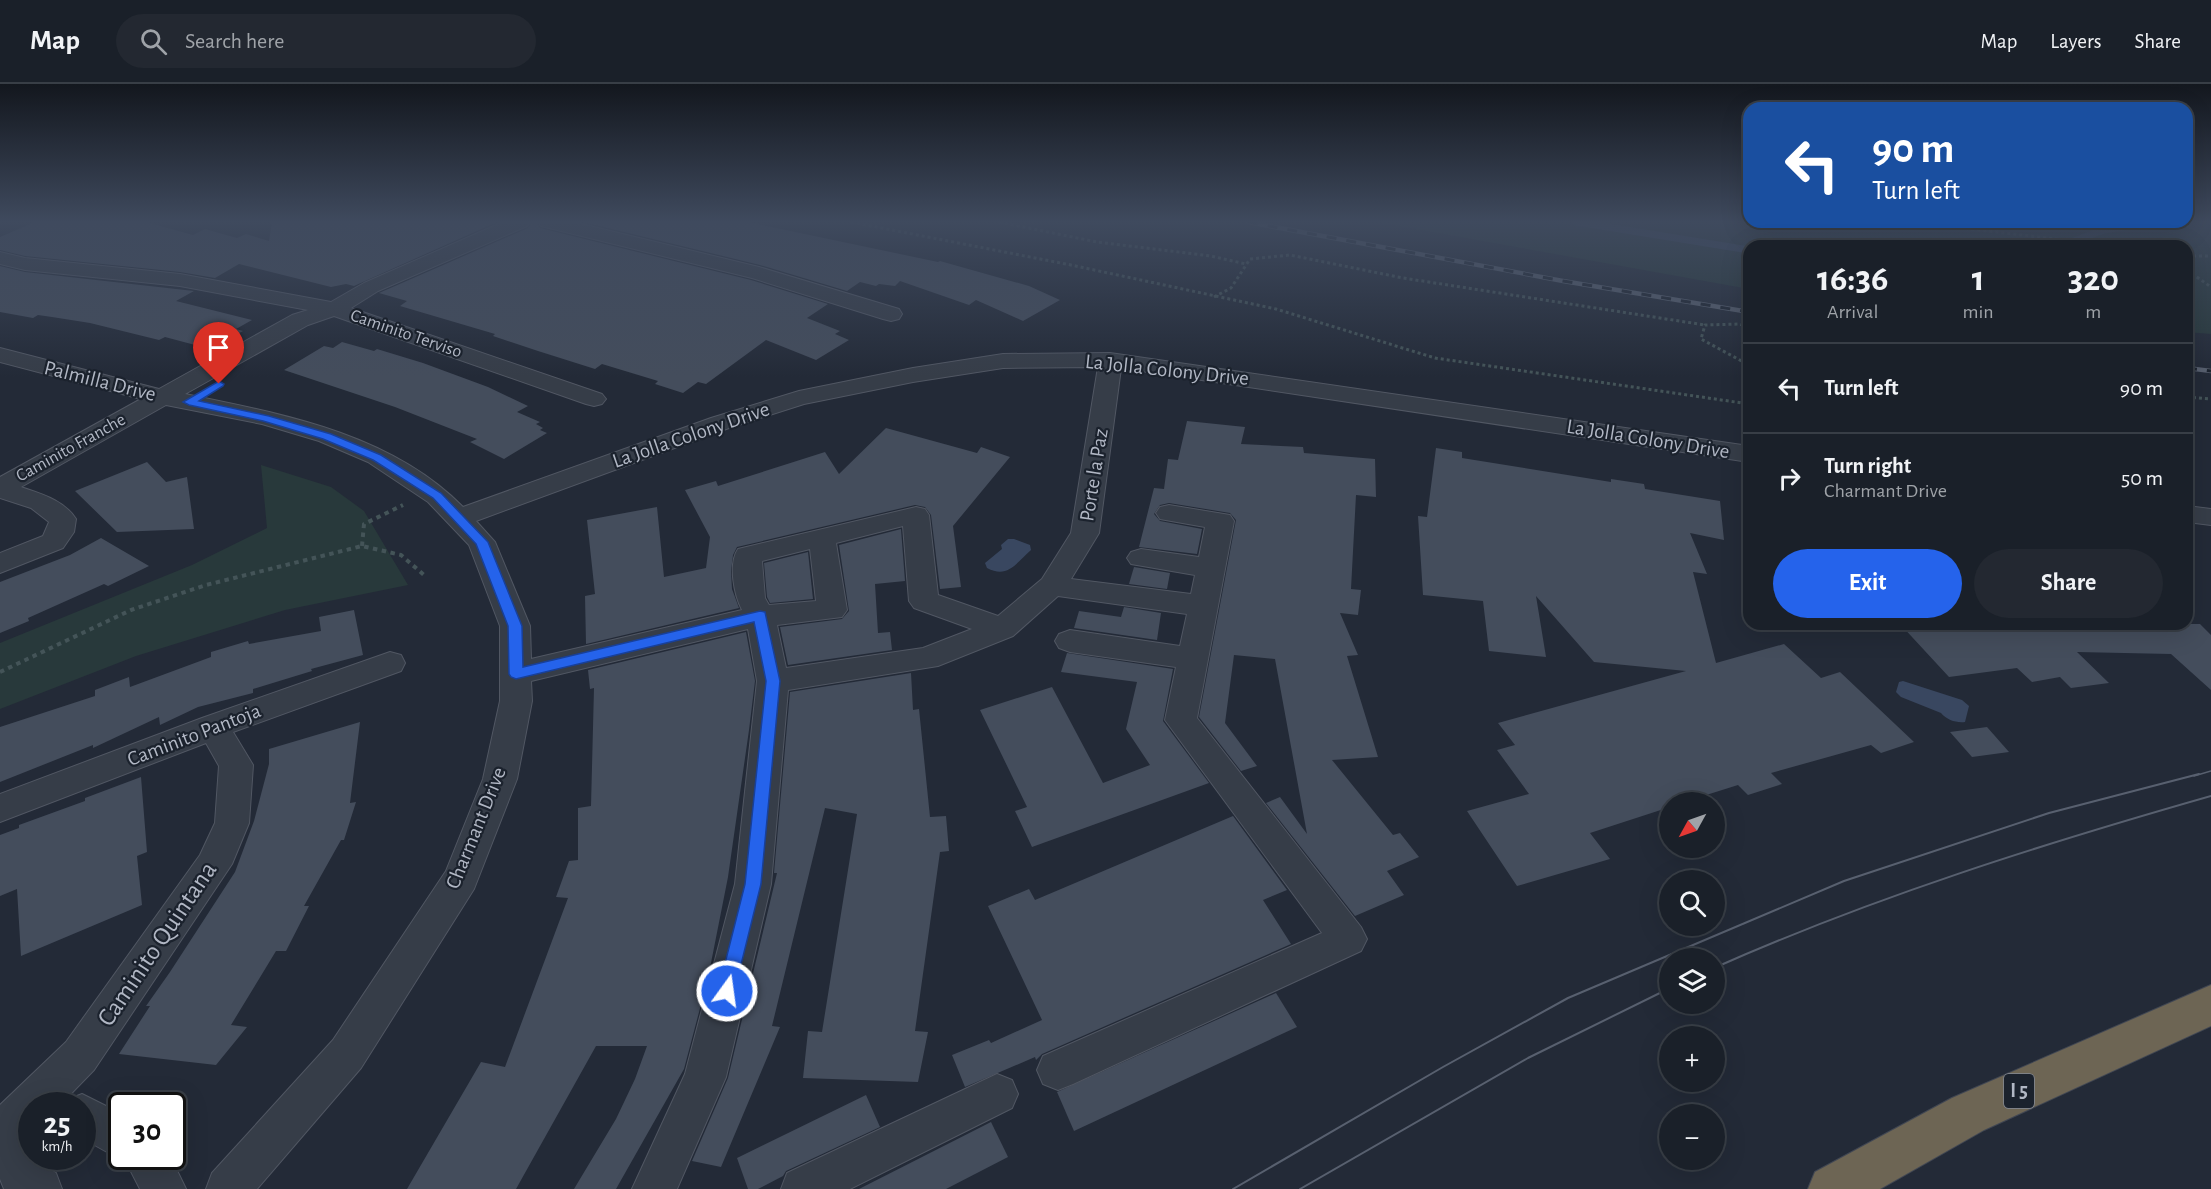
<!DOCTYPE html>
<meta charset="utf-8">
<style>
body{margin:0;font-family:"Alegreya Sans",sans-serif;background:#232831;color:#f1f3f6;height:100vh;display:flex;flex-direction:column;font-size:22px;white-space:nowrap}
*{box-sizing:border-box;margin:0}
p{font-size:20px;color:#9fa3a8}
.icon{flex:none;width:33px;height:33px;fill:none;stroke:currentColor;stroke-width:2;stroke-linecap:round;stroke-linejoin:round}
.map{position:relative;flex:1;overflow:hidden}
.drawer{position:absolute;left:1743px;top:156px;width:450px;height:390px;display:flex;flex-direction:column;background:#1a2029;border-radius:18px;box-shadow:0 6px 24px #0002,0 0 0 2px #383e46}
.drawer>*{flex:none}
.guide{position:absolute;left:1743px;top:18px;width:450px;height:126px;border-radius:18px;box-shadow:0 6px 24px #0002,0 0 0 2px #383e46;background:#1a4fa0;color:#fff;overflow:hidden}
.needle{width:39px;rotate:230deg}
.buttons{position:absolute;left:1659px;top:708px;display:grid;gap:12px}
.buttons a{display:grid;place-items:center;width:66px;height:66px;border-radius:50%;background:#1a2029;box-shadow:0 6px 24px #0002,0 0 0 2px #383e46;font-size:30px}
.speed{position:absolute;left:18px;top:1008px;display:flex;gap:12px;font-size:30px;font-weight:700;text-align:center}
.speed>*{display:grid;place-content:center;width:78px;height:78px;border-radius:50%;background:#1a2029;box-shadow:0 6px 24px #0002,0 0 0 2px #383e46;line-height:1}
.speed small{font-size:15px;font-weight:400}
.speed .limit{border:3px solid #111;border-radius:9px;background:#fff;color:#111}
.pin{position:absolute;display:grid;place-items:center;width:51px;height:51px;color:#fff;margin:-62px -26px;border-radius:50% 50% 50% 0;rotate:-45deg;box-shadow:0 0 6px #0007}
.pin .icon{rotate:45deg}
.me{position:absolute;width:66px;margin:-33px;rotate:14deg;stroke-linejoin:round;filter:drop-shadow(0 0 4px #0008)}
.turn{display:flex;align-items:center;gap:21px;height:126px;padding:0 30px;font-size:27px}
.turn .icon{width:78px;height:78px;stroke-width:2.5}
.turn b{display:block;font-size:42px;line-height:51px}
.eta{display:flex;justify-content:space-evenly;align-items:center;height:102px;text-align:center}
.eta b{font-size:36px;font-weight:700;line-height:42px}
.cta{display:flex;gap:12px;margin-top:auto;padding:12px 30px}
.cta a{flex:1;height:69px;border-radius:36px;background:#2563eb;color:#fff;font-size:24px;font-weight:700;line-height:69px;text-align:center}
.cta a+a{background:#232831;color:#f1f3f6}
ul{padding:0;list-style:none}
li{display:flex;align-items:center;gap:18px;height:90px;padding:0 30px;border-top:2px solid #383e46}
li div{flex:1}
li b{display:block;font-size:22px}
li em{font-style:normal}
header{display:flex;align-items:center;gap:36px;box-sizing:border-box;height:84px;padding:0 30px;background:#1a2029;border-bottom:2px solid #383e46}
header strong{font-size:28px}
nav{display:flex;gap:33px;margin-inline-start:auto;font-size:21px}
.search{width:420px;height:54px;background:#232831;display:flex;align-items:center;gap:15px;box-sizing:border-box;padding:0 21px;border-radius:33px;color:#9fa3a8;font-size:22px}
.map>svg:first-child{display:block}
.green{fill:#28393b}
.water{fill:#394760}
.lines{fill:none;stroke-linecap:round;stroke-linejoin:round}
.stream{stroke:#394760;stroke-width:7}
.building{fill:#444d5c}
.minor-casing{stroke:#515763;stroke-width:2}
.highway-casing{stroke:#414753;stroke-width:2}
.path-far1{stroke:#445458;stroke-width:3;stroke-dasharray:3 3;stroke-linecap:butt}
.path{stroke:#445458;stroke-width:4;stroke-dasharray:4.5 4.5;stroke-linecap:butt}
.minor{fill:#363d48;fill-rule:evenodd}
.highway{fill:#6d6554;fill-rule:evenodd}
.tram-far1{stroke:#58606f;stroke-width:1.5}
.tram{stroke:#58606f;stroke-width:2}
.rail-casing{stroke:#58606f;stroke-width:4.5}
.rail{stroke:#1b222d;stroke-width:3;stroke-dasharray:10;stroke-linecap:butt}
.route{fill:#2563eb;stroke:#184099;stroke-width:1.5}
.labels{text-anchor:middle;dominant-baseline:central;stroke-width:4.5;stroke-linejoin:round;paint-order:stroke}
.far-street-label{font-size:18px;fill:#b1b7c4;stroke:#1b222d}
.shield{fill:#1b222d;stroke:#848a97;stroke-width:1.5}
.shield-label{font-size:20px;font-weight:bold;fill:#b1b7c4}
.street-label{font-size:21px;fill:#b1b7c4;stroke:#1b222d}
.near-street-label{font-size:26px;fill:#b1b7c4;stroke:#1b222d}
</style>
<header>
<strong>Map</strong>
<div class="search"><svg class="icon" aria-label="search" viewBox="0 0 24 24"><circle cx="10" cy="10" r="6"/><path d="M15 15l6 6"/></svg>Search here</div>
<nav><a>Map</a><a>Layers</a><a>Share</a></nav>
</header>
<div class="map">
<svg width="2211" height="1105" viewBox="0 0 2211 1105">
<rect width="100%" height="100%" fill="#232a37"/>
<g class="green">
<path d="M 1377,138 L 2211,138 L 2211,250 L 2187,248 L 2187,162 L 1749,162 L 1749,205 Z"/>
<path d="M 261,381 L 331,403 L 364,427 L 408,501 L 285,526 L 136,572 L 0,625 L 0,559 L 192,481 L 267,444 Z"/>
</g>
<g class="water">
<path d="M 1008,455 L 1014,455 L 1030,461 L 1031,466 C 1016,479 1008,495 987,484 L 985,479 L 1002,465 L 1001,461 Z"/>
<path d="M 1903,597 L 1962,616 L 1969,622 L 1965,638 C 1956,639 1947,636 1941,629 L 1901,613 L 1896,608 L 1899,598 Z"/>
</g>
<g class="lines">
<g class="stream">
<path d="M 1577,138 L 1749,166"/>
<path d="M 2060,162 L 2104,146 L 2152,138"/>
</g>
</g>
<g class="building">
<path d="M 35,138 L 146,138 L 193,151 L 205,145 L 237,154 L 246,150 L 269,157 L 272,138 L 497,138 L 354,202 L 346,200 L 331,203 L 239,180 L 215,194 L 180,188 L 25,172 L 0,166 L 0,153 Z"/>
<path d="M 532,138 L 536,138 L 540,144 L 751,196 L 828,220 L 807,234 L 840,247 L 835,250 L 849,256 L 816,276 L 766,256 L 706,300 L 698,298 L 683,309 L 655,300 L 658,297 L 602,280 L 595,285 L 538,267 L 493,252 L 495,250 L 400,222 L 407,217 L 379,209 L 528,144 Z"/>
<path d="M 583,138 L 748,138 L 938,178 L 940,177 L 1029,202 L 1060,216 L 1023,237 L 976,216 L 969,221 L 900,197 L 895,202 L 879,200 L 876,202 L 860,198 L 847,207 L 760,181 Z"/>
<path d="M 0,182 L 25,188 L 194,207 L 176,217 L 252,236 L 236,245 L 243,247 L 210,265 L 165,253 L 159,256 L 90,239 L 52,233 L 38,231 L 33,234 L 0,228 Z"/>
<path d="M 342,258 L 374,267 L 377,265 L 423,279 L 488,303 L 528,322 L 517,328 L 540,338 L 536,340 L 543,344 L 540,346 L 547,349 L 504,375 L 470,358 L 477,355 L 395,323 L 284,286 L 324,262 L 333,264 Z"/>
<path d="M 1187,337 L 1245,343 L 1241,360 L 1303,363 L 1304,369 L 1375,375 L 1376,413 L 1356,411 L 1351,505 L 1361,506 L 1358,531 L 1340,529 L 1358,571 L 1347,572 L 1378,673 L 1332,676 L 1393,751 L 1400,749 L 1419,773 L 1387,787 L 1404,811 L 1355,832 L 1266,719 L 1280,713 L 1307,750 L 1275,575 L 1234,571 L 1225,639 L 1257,682 L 1241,687 L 1199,633 L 1236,436 L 1230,429 L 1169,419 L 1160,421 L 1154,430 L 1160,437 L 1202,445 L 1197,470 L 1139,463 L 1154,404 L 1164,405 L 1168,375 L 1178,376 Z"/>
<path d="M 886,344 L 977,369 L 981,363 L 1010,373 L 953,442 L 961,503 L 940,505 L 931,431 L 925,423 L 915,421 L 737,463 L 733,471 L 731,487 L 732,505 L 739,524 L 586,560 L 585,512 L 595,510 L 587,436 L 657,423 L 664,493 L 706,484 L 710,453 L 685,406 L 716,397 L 718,402 L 825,368 L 839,390 Z"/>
<path d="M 1436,364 L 1462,368 L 1462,374 L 1611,398 L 1611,395 L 1644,400 L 1645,405 L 1720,417 L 1724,456 L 1690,449 L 1707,490 L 1693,488 L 1716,579 L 1784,560 L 1821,594 L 1840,588 L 1914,658 L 1881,669 L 1871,661 L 1771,689 L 1782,700 L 1748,711 L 1738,701 L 1684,718 L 1670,718 L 1670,723 L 1590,749 L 1610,775 L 1517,802 L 1467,727 L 1529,710 L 1497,666 L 1515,661 L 1498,639 L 1686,587 L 1594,578 L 1536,512 L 1546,573 L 1489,567 L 1483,517 L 1423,511 L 1418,432 L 1427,433 Z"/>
<path d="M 147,378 L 166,398 L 187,393 L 194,445 L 117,448 L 75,407 Z"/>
<path d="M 901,445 L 905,497 L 875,500 L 878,549 L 890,548 L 892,566 L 788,581 L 780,543 L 842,535 L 849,527 L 839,461 Z"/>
<path d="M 101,454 L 149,482 L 108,502 L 104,500 L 28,534 L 29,537 L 0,549 L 0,498 L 70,471 Z"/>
<path d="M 808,468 L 813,515 L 770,519 L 767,513 L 764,479 Z"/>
<path d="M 1134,483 L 1170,489 L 1167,505 L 1129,500 Z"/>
<path d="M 1124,523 L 1161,529 L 1157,556 L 1074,544 L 1079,527 L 1121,533 Z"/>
<path d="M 354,526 L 363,571 L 311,585 L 312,587 L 253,605 L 253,609 L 198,623 L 160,641 L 159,633 L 93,664 L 93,661 L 0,698 L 0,643 L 95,612 L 95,606 L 129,593 L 130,603 L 211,573 L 211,568 L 248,557 L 249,560 L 321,547 L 319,533 Z"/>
<path d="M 1900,540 L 1966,540 L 1969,543 L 1987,540 L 2200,540 L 2211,551 L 2211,606 L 2171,570 L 2077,568 L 2109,599 L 2071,604 L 2060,593 L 2032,598 L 2017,584 L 1949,593 Z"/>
<path d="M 746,548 L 755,597 L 749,646 L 728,793 L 708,894 L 684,985 L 616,1105 L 574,1105 L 616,1035 L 635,995 L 647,962 L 596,962 L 516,1105 L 407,1105 L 481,978 L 505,983 L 568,814 L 556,813 L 569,777 L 578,776 L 578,724 L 591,722 L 594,604 L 590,605 L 588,586 Z"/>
<path d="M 1067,569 L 1173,585 L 1163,637 L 1209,699 L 1032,763 L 1015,727 L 1027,723 L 980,626 L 1052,603 L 1103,699 L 1150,681 L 1126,645 L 1137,598 L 1061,588 Z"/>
<path d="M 911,589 L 913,626 L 919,625 L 930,733 L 946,732 L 949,767 L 940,768 L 915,947 L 928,948 L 918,998 L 803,994 L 808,947 L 822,948 L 857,730 L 825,724 L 772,942 L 780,943 L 721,1083 L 692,1077 L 728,994 L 777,789 L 774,789 L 790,608 Z"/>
<path d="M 360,638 L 350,719 L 356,718 L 344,756 L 341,756 L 304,822 L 309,822 L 286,867 L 276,867 L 231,941 L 247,943 L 216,981 L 119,970 L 150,922 L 146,922 L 170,888 L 235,788 L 254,737 L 269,680 L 269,665 Z"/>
<path d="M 1987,643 L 2009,668 L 1972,673 L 1950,648 Z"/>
<path d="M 141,693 L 147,768 L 137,772 L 142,821 L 21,872 L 17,805 L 0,812 L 0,751 L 19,744 L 19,741 L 85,717 L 85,714 Z"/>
<path d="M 1233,732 L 1287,806 L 1263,816 L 1291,860 L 1042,970 L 1036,976 L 1035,973 L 965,1003 L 952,971 L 989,956 L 991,959 L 1042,936 L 988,822 L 1029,805 L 1035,816 Z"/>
<path d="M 1276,909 L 1297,943 L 1074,1047 L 1057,1008 Z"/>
<path d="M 866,1011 L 880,1043 L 786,1087 L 783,1092 L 758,1105 L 748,1105 L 737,1074 Z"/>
<path d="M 991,1038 L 1008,1073 L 946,1105 L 859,1105 Z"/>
</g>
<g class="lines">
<g class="minor-casing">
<g id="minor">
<path d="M 503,138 L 530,138 L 527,142 L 378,207 L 351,224 L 602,310 L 606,315 L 602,320 L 594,322 L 586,320 L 334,232 L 308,241 L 185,310 C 282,330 390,349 463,423 L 711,334 L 799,307 L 913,284 L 1003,270 L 1110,269 L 1749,362 L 1749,378 L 1121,284 L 1099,449 L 1071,495 L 1191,510 L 1195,491 L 1131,480 L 1127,474 L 1131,468 L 1141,465 L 1199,473 L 1205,443 L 1160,435 L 1156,429 L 1160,423 L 1169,421 L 1230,431 L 1234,437 L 1197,634 L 1361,843 L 1367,855 L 1361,867 L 1073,1000 L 1058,1006 L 1043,1000 L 1037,986 L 1043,972 L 1322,849 L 1165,636 L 1176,583 L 1070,568 L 1059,564 L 1055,557 L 1059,550 L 1070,546 L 1180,562 L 1187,530 L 1058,512 L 1013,552 L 938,582 L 788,606 L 771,800 L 726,993 L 677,1105 L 632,1105 L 685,990 L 735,800 L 757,597 L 748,545 L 531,597 L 532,617 L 517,695 L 474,805 L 361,984 L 257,1105 L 206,1105 L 212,1089 L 333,956 L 446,787 L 483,695 L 500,617 L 500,542 L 469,461 L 428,418 L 368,378 L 319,357 L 262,340 L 166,321 L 21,403 C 41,410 64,416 76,435 L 74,448 L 63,464 L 0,489 L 0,469 L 43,452 L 49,438 L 31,424 L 0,414 L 0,393 L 141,315 L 0,278 L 0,264 L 159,305 L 292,231 L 308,226 L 180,202 L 25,186 L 0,180 L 0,168 L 25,174 L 180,190 L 331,218 L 364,199 ZM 1098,283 L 1071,449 L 1042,495 L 998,532 L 938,511 L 929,431 L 925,425 L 916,423 L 738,465 C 728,480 734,511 742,526 L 531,575 L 530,542 L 495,458 L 476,437 L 729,344 L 804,320 L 913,298 L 1003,284 ZM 903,442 L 909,517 L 914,524 L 972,545 L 923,564 L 786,584 L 777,541 L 842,533 L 847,526 L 836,459 ZM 810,465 L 816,517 L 769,521 L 765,514 L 762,477 Z"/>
<path d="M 538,138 L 573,138 L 759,183 L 899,225 L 902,230 L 899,235 L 891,237 L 883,235 L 752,194 L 541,142 Z"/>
<path d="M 2187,422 L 2211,425 L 2211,441 L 2187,438 Z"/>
<path d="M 390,568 L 401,571 L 405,579 L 401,587 L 233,648 L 253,681 L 249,739 L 232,780 L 94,986 L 59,1022 L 32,1022 L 32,1072 L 41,1072 L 41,1079 L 56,1089 L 62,1105 L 4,1105 L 0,1095 L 0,1021 L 66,958 L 200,771 L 215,739 L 219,682 L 206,659 L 0,738 L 0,710 L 202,634 Z"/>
<path d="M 997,990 L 1012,996 L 1018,1010 L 1012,1024 L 850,1105 L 781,1105 L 787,1089 Z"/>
<path d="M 82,1010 L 122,1030 L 122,1072 L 170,1072 L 186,1105 L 140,1105 L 124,1074 L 107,1068 L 82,1054 L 82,1022 L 65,1022 L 67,1016 Z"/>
</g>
</g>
<g class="highway-casing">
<path id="highway" d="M 2211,901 L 2211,942 L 1984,1046 L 1880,1105 L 1808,1105 L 1815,1088 L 1952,1014 Z"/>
</g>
<g class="path-far1">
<path d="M 851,138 L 1071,181 L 1276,225 L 1435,274 L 1749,320"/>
<path d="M 999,138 L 1097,158 L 1211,172 L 1246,180"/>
<path d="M 1912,138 L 2115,162"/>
<path d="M 2187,172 L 2211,172"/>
<path d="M 2187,186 L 2211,203"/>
<path d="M 1214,213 L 1231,204 L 1250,175 L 1290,171 L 1403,194 L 1705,241"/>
<path d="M 1749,243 L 1739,240 L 1705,241 L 1701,255 L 1749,281"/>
<path d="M 2187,313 L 2211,315"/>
</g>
<g class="path">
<path d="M 362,462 L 364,440 L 403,421"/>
<path d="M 0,588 L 131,526 L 206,501 L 362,462 L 401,471 L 424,491"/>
</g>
<use href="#minor" class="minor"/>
<use href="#highway" class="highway"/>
<path class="tram-far1" d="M 2194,692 L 2211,687"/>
<g class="tram">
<path d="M 1714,884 C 1874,813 2043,760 2211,712"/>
<path d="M 1233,1105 L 1443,983 L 1568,914 L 1844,797 L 2049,729 L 2199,690"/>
<path d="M 1300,1105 L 1528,974 L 1670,904"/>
</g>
<g class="rail-casing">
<g id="rail">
<path d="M 1248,138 L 1563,197 L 1749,228"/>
<path d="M 2187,284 L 2211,287"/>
</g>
</g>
<use href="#rail" class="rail"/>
</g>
<linearGradient id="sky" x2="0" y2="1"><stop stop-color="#13171e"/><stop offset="0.47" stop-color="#3f4a5e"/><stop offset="1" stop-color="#3f4a5e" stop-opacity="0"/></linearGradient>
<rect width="2211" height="293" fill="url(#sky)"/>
<path class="route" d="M 219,297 L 224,300 L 223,302 L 199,317 L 269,332 L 331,350 L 381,371 L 441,409 L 488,458 L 522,542 L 523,583 L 760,527 L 765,528 L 780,597 L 761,800 L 733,913 L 727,915 L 720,913 L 718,907 L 745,800 L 766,597 L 754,538 L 516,595 L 511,593 L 509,590 L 508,542 L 476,460 L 433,414 L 373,376 L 323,355 L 263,337 L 189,321 L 183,318 Z"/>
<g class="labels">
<g class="far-street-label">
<text transform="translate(406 250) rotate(19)">Caminito Terviso</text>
<text transform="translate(71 364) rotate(-29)">Caminito Franche</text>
</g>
<rect class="shield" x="2004" y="990" width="30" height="34" rx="4.5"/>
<g class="shield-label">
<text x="2019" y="1007">I 5</text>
</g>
<g class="street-label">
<text transform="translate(1167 286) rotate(6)">La Jolla Colony Drive</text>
<text transform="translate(100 297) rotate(14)">Palmilla Drive</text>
<text transform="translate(691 351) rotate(-19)">La Jolla Colony Drive</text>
<text transform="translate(1648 355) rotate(9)">La Jolla Colony Drive</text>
<text transform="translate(1094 391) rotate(-81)">Porte la Paz</text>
<text transform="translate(194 651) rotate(-21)">Caminito Pantoja</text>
<text transform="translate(476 744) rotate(-68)">Charmant Drive</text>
</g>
<g class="near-street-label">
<text transform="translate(157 860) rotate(-56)">Caminito Quintana</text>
</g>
</g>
</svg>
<div class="buttons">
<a><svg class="needle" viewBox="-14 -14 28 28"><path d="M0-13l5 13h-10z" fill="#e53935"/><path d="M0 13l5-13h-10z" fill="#9fa3a8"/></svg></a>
<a><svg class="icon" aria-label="search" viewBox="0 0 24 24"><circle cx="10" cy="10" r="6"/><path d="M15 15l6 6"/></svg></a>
<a><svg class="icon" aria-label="layers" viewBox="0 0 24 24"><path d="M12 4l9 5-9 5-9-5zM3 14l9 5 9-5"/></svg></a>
<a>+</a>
<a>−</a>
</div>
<div class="speed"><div>25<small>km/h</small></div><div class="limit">30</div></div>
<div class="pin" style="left:219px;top:300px;background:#d93025"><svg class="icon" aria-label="arrive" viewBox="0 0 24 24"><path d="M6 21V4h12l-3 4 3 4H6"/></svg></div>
<svg class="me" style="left:727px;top:907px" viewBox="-20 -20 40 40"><circle r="17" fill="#2563eb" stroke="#fff" stroke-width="3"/><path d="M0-11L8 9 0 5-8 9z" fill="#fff"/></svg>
<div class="guide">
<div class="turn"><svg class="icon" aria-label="left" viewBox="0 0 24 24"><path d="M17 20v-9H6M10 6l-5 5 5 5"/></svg><div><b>90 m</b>Turn left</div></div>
</div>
<section class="drawer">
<div class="eta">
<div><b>16:36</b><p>Arrival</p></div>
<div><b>1</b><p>min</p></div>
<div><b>320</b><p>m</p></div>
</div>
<ul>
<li><svg class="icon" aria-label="left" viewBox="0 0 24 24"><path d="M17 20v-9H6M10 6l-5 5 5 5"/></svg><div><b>Turn left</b></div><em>90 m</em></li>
<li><svg class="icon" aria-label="right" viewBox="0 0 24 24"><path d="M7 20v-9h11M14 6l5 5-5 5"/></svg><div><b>Turn right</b><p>Charmant Drive</p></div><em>50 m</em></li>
</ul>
<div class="cta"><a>Exit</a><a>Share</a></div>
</section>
</div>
